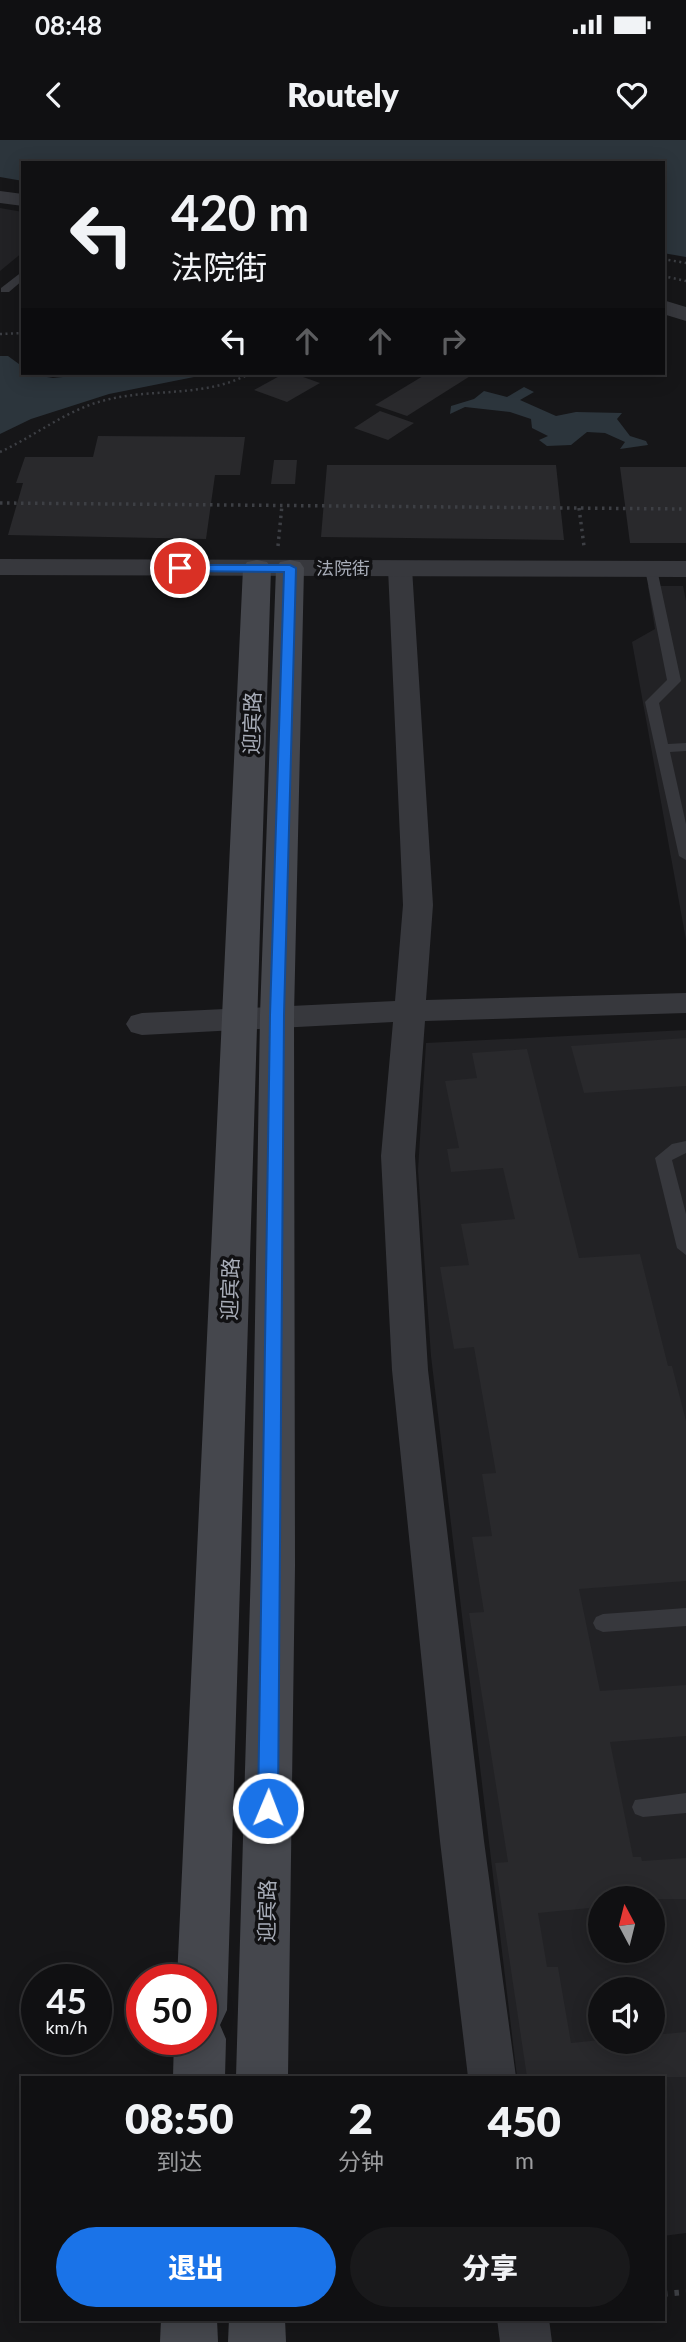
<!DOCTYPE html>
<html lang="zh">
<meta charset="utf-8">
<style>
body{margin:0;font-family:Lato,"Noto Sans SC",sans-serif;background:#19191b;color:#f1f3f6;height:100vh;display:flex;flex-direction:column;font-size:26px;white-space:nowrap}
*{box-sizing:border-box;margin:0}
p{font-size:23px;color:#9c9d9f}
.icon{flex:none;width:38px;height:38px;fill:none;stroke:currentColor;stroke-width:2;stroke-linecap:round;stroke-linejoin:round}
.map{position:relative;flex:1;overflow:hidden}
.sheet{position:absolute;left:21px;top:1936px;width:644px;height:245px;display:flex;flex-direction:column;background:#101012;border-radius:0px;box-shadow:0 4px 18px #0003,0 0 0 2px #303032}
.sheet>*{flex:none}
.hud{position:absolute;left:21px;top:21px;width:644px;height:214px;border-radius:0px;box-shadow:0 4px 18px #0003,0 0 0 2px #303032;background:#101012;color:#f1f3f6;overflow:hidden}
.needle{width:46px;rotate:353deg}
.tools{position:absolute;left:588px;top:1746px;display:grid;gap:14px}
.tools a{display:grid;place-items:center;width:77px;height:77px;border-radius:50%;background:#101012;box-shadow:0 4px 18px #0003,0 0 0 2px #303032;font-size:35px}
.speed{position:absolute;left:21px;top:1824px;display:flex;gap:14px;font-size:35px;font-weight:700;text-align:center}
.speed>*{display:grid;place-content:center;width:91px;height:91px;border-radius:50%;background:#101012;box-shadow:0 4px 18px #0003,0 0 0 2px #303032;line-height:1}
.speed small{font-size:18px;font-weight:400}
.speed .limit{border:10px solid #d22;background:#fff;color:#111}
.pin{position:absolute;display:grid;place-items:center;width:60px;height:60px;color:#fff;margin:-30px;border:4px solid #fff;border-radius:50%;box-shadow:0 2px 7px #0007}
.me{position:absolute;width:77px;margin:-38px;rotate:1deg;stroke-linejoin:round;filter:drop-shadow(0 0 5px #0008)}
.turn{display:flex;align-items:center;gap:24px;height:147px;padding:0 35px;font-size:32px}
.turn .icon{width:91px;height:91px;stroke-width:2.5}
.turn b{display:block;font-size:49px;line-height:60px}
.lanes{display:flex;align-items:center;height:66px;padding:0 35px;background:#0003;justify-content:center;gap:35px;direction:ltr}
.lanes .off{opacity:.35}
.eta{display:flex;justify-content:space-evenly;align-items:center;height:119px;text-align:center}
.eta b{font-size:42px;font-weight:800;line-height:49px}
.cta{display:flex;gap:14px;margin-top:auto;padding:14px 35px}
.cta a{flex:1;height:80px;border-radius:42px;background:#1a73e8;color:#fff;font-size:28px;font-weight:800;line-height:80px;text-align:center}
.cta a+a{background:#19191b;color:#f1f3f6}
.status{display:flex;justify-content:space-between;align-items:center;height:49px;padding:0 35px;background:#101012;direction:ltr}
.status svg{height:19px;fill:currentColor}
header{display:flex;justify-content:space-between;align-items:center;height:91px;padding:0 35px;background:#101012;font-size:32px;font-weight:800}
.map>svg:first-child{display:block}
.built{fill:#222225;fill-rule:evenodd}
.water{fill:#2c353c}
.building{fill:#29292c}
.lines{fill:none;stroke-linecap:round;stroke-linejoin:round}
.path-far2{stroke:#3d3f44;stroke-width:2.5;stroke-dasharray:2 3.5;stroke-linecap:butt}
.path-far1{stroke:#3d3f44;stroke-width:3.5;stroke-dasharray:2.5 4.5;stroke-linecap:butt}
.path{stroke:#3d3f44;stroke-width:6;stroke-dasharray:4.5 7;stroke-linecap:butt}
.service{fill:#37383d;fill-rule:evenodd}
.minor{fill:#37383d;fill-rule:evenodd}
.tertiary{fill:#37383d;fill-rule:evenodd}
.secondary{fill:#45474d;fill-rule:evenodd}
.route{fill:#1a73e8;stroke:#114b97;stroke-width:2}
.labels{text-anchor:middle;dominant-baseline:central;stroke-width:7;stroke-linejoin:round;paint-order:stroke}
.far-street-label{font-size:18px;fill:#a8adb8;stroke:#111113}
.street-label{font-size:21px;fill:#a8adb8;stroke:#111113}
</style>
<div class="status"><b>08:48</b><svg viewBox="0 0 49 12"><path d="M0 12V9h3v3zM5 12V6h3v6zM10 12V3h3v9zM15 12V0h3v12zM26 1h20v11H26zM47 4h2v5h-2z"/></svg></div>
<header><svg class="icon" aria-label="back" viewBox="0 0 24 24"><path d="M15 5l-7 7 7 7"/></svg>Routely<svg class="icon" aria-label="heart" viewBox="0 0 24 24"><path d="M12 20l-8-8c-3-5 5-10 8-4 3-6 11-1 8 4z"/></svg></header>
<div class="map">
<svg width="686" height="2202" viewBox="0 0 686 2202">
<rect width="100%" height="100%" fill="#161618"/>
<g class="built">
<path d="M 0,68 L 23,72 L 23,112 L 0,131 Z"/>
<path d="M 648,446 L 683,446 L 686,461 L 686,800 L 632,502 L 655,489 Z"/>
<path d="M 686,890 L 686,2093 L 663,2096 L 663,1937 L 517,1937 L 431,1216 L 418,1030 L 426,903 ZM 600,1759 L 653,1759 L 653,1811 L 600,1811 ZM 600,1850 L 653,1850 L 653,1902 L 600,1902 Z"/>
</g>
<g class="water">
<path d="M 0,0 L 686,0 L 686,117 L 663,113 L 663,23 L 23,23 L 23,41 L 0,37 Z"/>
<path d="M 0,216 L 8,216 L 23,227 L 23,233 L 53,238 L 101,233 L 214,233 L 109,254 L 31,279 L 0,294 Z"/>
<path d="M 524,247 L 534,252 L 520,260 L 556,276 L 576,272 L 622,273 L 617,279 L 630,296 L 646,301 L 648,305 L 620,309 L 625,302 L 605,293 L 587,292 L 571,305 L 547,306 L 539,300 L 548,296 L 532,288 L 531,279 L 510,272 L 465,267 L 450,274 L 451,266 L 474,259 L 484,251 L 507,257 Z"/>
</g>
<g class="building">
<path d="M 285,233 L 292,233 L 320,243 L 287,262 L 254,250 Z"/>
<path d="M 428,233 L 475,233 L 407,276 L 375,265 Z"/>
<path d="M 380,271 L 414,283 L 388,300 L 354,288 Z"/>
<path d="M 98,296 L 245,297 L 240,335 L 215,335 L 206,399 L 8,395 L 23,343 L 16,343 L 25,317 L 93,317 Z"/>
<path d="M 274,320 L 297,320 L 295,344 L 271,344 Z"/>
<path d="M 327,325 L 556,325 L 564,400 L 321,397 Z"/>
<path d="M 620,327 L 686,327 L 686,403 L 630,403 Z"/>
<path d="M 686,898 L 686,946 L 584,953 L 571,906 Z"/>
<path d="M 527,909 L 579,1118 L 640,1114 L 668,1226 L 672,1226 L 686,1281 L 686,1441 L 579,1449 L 600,1551 L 686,1545 L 686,1596 L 610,1602 L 633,1717 L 641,1717 L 642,1721 L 686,1718 L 686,1759 L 600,1759 L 600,1767 L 538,1773 L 547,1827 L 558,1827 L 571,1903 L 600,1900 L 653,1902 L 653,1895 L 686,1892 L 686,1937 L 527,1937 L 495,1723 L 508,1722 L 469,1473 L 484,1472 L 472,1397 L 492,1396 L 482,1334 L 496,1333 L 474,1207 L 454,1209 L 440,1127 L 469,1125 L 461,1084 L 515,1079 L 503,1028 L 451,1032 L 447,1009 L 459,1008 L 445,941 L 477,938 L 472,913 Z"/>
</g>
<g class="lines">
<g class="path-far2">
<path d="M 663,119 L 686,123"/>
<path d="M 663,136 L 686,141"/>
<path d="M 0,194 L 23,193"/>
<path d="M 0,312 C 35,296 65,271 102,261 C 152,247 203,259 251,233"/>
</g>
<g class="path-far1">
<path d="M 0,363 L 686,369"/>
<path d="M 579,368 L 584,406"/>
<path d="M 278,406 L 282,365"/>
</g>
<path class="path" d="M 663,2154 L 686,2152"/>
<g class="service">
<path d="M 23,131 L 23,140 L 9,152 L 1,152 L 1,148 Z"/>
<path d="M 651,425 L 657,429 L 681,541 L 659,563 L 668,604 L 686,603 L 686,611 L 670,612 L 686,684 L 686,720 L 679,716 L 645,562 L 667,540 L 645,429 Z"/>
<path d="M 686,1001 L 686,1013 L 672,1020 L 686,1074 L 686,1115 L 677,1108 L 655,1018 L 672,1004 Z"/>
<path d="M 686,1468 L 686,1486 L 603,1492 L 596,1489 L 593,1483 L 596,1477 L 603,1474 Z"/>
<path d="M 686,1653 L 686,1673 L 643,1677 L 635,1674 L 632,1667 L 635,1660 Z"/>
</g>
<g class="minor">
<path d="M 400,421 L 409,423 L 412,428 L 433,765 L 426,860 L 686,853 L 686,873 L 425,881 L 415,1016 L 428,1230 L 484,1701 L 516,1937 L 468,1937 L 440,1701 L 392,1230 L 381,1016 L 393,882 L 142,895 L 131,892 L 126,884 L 131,876 L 142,873 L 395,861 L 403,765 L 388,428 L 391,423 Z"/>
<path d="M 497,2179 L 549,2179 L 552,2202 L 500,2202 Z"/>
</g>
<g class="tertiary">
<path d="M 0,51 L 23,54 L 23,66 L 0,63 Z"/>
<path d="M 663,160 L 686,167 L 686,181 L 663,174 Z"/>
<path d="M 0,419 L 686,421 L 686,437 L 0,435 Z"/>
</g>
<g class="secondary">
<path d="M 257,420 L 267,422 L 271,428 L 227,1870 L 220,1885 L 226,1899 L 225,1937 L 173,1937 L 174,1899 L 201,1899 L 201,1839 L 177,1839 L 243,428 L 247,422 Z"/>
<path d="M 290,420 L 300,422 L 304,428 L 294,875 L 295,1426 L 288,1937 L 236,1937 L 251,1426 L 260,875 L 276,428 L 280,422 Z"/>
<path d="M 161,2179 L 217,2179 L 218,2202 L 160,2202 Z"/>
<path d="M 229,2179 L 285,2179 L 286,2202 L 228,2202 Z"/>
</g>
</g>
<path class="route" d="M 290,425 L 296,428 L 284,875 L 278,1668 L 275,1675 L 268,1677 L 261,1675 L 258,1668 L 270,875 L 284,432 L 180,431 L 174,428 L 180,425 Z"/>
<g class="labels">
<g class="far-street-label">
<text x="343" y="428">法院街</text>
</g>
<g class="street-label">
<text transform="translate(251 583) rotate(-88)">迎宾路</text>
<text transform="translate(229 1149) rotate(-88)">迎宾路</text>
<text transform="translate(266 1771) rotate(-89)">迎宾路</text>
</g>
</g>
</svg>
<div class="tools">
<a><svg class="needle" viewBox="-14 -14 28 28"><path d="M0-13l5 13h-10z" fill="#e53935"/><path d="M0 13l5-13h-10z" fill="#9c9d9f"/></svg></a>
<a><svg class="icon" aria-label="sound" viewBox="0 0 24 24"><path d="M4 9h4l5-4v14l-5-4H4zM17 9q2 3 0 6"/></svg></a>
</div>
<div class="speed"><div>45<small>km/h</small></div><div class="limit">50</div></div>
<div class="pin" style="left:180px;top:428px;background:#d93025"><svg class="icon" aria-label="arrive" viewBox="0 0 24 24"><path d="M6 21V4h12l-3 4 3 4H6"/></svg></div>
<svg class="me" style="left:268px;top:1668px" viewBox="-20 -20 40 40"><circle r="17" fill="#1a73e8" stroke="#fff" stroke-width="3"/><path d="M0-11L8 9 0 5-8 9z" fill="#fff"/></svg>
<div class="hud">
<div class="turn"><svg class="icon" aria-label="left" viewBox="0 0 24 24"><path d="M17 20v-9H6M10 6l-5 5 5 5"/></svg><div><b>420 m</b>法院街</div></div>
<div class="lanes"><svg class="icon" aria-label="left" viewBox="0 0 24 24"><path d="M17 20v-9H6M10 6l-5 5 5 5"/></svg><svg class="icon off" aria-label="ahead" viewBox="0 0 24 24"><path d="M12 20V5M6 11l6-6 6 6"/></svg><svg class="icon off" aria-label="ahead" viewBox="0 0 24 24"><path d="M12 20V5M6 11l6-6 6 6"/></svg><svg class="icon off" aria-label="right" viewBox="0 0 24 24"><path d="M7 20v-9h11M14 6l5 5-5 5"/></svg></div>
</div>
<section class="sheet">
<div class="eta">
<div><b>08:50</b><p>到达</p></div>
<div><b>2</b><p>分钟</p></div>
<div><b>450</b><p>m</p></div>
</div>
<div class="cta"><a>退出</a><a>分享</a></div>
</section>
</div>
